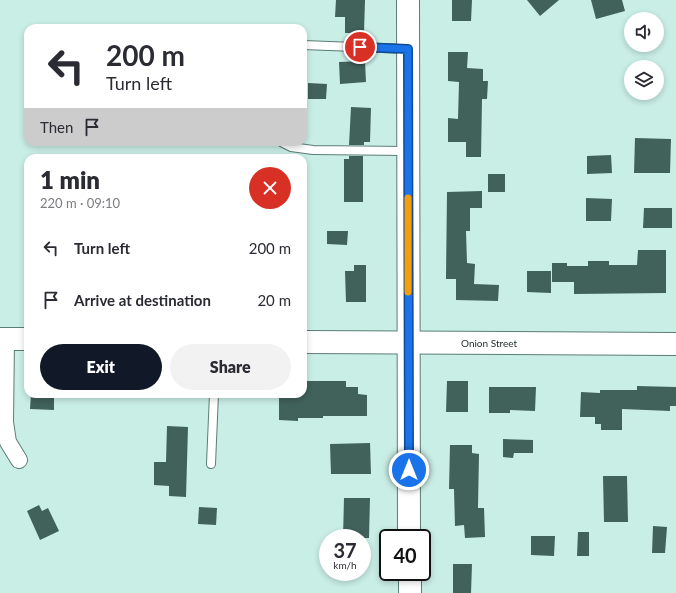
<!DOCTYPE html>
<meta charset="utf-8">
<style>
body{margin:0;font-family:Lato,sans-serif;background:#f2f2f3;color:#2b2b33;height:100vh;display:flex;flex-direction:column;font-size:15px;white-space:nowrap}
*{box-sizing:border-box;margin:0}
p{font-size:13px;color:#7c7c81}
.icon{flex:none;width:22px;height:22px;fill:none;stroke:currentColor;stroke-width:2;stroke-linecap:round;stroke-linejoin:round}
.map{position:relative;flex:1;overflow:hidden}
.details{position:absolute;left:24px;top:154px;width:283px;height:244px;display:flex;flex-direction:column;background:#fff;border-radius:12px;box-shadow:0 2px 6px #0003}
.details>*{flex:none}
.banner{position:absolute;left:24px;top:24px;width:283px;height:122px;border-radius:12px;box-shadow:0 2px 6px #0003;background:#fff;color:#2b2b33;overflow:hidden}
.fabs{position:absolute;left:624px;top:12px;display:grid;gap:8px}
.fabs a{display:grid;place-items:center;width:40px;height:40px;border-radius:50%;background:#fff;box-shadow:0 2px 6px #0003;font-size:20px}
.speed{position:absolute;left:319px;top:529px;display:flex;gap:8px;font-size:20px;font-weight:700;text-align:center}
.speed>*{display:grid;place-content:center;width:52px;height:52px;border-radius:50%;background:#fff;box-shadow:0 2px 6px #0003;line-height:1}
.speed small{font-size:10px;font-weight:400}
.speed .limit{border:2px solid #111;border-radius:6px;background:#fff;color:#111}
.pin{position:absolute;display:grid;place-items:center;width:34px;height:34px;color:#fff;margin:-17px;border:2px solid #fff;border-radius:50%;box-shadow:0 1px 4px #0007}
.me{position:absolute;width:44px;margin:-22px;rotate:0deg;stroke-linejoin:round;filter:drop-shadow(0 0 3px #0008)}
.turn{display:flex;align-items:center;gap:14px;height:84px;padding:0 16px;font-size:18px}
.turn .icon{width:52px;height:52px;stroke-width:2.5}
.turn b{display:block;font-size:28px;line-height:34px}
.then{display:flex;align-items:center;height:38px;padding:0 16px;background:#0003;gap:8px;font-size:15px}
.round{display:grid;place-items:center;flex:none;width:42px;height:42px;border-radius:21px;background:#f2f2f3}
.head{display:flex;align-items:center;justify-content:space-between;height:68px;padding:0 16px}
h1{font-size:24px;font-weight:800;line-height:30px}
.action{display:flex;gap:8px;margin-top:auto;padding:8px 16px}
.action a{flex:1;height:46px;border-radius:24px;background:#111827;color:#fff;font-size:16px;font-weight:800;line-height:46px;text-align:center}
.action a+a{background:#f2f2f3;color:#2b2b33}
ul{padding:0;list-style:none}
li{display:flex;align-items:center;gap:12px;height:52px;padding:0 16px}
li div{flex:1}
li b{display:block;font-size:15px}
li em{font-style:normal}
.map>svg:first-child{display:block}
.building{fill:#41615b}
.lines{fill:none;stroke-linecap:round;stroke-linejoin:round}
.lane-casing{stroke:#5b7d76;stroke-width:10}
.street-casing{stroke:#5b7d76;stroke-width:18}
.secondary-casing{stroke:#5b7d76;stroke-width:24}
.lane{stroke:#fff;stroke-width:8}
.street{stroke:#fff;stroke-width:16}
.secondary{stroke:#fff;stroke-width:22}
.route-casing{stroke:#114b97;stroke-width:10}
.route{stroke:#1a73e8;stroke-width:7}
.slow{stroke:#f59e0b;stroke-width:7}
.labels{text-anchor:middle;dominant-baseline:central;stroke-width:4;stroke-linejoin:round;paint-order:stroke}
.street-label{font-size:10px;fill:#24322f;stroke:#fff}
</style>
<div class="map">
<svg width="676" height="593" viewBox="0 0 676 593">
<rect width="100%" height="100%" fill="#c9eee6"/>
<g class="building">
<path d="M 336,0 L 365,0 L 364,33 L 345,33 L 345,17 L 335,17 Z"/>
<path d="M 452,0 L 472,0 L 471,21 L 452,21 Z"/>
<path d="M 527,0 L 559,0 L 540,16 Z"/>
<path d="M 591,0 L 622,0 L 625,11 L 596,19 Z"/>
<path d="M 448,52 L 468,52 L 467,68 L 483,69 L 483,81 L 488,81 L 487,99 L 482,99 L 481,157 L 466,157 L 466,142 L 448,142 L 448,118 L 458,119 L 459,82 L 448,81 Z"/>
<path d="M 365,61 L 366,82 L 340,84 L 339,62 Z"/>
<path d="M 308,83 L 327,84 L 326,99 L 308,99 Z"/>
<path d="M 351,107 L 371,108 L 370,142 L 364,142 L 364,145 L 349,145 Z"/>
<path d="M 635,138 L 671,139 L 670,173 L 634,173 Z"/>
<path d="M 611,155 L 612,173 L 587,174 L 587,156 Z"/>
<path d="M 349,156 L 363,156 L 363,202 L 344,202 L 344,159 L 349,159 Z"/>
<rect x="488" y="174" width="17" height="18"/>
<path d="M 482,191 L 482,208 L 470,208 L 470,231 L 466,231 L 467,263 L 475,264 L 474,284 L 499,285 L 498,301 L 456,300 L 456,279 L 446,279 L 447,192 Z"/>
<path d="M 586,198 L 612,199 L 611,221 L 586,221 Z"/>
<path d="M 644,208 L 672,208 L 672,228 L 643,228 Z"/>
<path d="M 327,231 L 348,231 L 347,245 L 327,244 Z"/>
<path d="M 638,250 L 666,250 L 666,293 L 574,294 L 574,282 L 552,282 L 552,263 L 567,263 L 567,266 L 588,266 L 588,261 L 609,261 L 609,265 L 637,265 Z"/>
<path d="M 354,265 L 366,265 L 366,302 L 346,302 L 345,271 L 354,271 Z"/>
<path d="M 527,271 L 551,271 L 551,293 L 527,292 Z"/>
<path d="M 303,381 L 346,381 L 346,387 L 358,387 L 358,394 L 367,395 L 367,416 L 323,416 L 323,418 L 298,418 L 298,421 L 279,420 L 279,394 L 303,394 Z"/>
<path d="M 447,381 L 468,381 L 468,412 L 446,412 Z"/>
<path d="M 637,386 L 676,387 L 676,406 L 670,406 L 670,411 L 622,409 L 622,430 L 601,430 L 601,424 L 595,424 L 595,417 L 580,417 L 581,392 L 600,393 L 600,390 L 637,390 Z"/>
<path d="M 489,387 L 536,387 L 535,411 L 510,410 L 510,413 L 489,413 Z"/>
<path d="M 31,394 L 54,394 L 54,410 L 30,409 Z"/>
<path d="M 167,426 L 188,427 L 186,497 L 169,496 L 169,486 L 154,485 L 154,462 L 166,462 Z"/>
<path d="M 503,439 L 533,440 L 533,453 L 514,453 L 513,458 L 503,457 Z"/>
<path d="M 370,443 L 371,474 L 331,474 L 330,444 Z"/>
<path d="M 450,445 L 472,445 L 472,453 L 479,454 L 478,508 L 484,508 L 485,537 L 465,538 L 464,525 L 455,526 L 454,489 L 449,489 Z"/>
<path d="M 603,476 L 627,476 L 628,522 L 604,522 Z"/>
<path d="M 344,498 L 370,498 L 369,538 L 343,538 Z"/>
<path d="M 39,505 L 42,511 L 48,508 L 59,531 L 40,540 L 27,511 Z"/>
<path d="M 199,507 L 217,508 L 216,525 L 198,524 Z"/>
<path d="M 653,526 L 667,527 L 665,553 L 652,553 Z"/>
<path d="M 578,532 L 589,532 L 589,556 L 577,556 Z"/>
<path d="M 531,536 L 555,536 L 554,556 L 531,555 Z"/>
<path d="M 453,564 L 472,564 L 471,593 L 453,593 Z"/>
</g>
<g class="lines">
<g class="lane-casing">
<g id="lane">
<path d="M 303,45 L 408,49"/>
<path d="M 281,142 L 291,147 L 313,150 L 407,151"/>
<path d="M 211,464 L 214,394"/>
</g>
</g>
<g class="street-casing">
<path id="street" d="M 6,339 L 5,422 L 8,442 L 19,460"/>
</g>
<g class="secondary-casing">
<g id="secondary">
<path d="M 408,0 L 409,538"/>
<path d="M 0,339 L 28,339"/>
<path d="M 303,342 L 676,344"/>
<path d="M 410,572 L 410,593"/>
</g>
</g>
<use href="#lane" class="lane"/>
<use href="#street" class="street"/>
<use href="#secondary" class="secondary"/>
</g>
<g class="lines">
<g class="route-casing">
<path id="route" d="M 360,47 L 408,49 L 409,470"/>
</g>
<use href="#route" class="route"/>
<path class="slow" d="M 408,198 L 408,292"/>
</g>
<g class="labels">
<g class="street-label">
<text x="489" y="343">Onion Street</text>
</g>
</g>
</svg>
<div class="fabs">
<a><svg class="icon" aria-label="sound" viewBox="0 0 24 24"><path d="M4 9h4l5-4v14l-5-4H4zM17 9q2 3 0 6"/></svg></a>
<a><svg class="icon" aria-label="layers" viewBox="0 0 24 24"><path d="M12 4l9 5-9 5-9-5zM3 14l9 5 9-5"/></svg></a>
</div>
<div class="speed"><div>37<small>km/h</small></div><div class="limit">40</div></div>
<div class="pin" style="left:360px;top:47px;background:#d93025"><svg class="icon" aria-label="arrive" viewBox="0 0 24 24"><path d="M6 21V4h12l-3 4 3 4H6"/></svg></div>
<svg class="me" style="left:409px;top:470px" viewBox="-20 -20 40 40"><circle r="17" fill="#1a73e8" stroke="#fff" stroke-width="3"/><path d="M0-11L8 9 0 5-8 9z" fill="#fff"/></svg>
<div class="banner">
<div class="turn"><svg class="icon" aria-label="left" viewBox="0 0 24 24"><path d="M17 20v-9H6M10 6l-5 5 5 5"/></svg><div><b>200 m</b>Turn left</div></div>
<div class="then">Then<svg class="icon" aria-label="arrive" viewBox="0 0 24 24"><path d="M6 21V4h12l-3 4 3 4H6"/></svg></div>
</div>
<section class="details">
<div class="head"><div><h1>1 min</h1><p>220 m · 09:10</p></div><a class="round" style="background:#d93025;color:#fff"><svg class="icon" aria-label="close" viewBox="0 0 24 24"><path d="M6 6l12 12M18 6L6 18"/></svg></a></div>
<ul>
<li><svg class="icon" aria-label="left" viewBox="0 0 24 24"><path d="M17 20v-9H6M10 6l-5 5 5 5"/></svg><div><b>Turn left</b></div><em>200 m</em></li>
<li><svg class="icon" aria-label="arrive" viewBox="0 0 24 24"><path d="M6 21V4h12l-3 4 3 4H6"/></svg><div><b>Arrive at destination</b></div><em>20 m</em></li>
</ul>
<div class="action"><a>Exit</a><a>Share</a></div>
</section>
</div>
